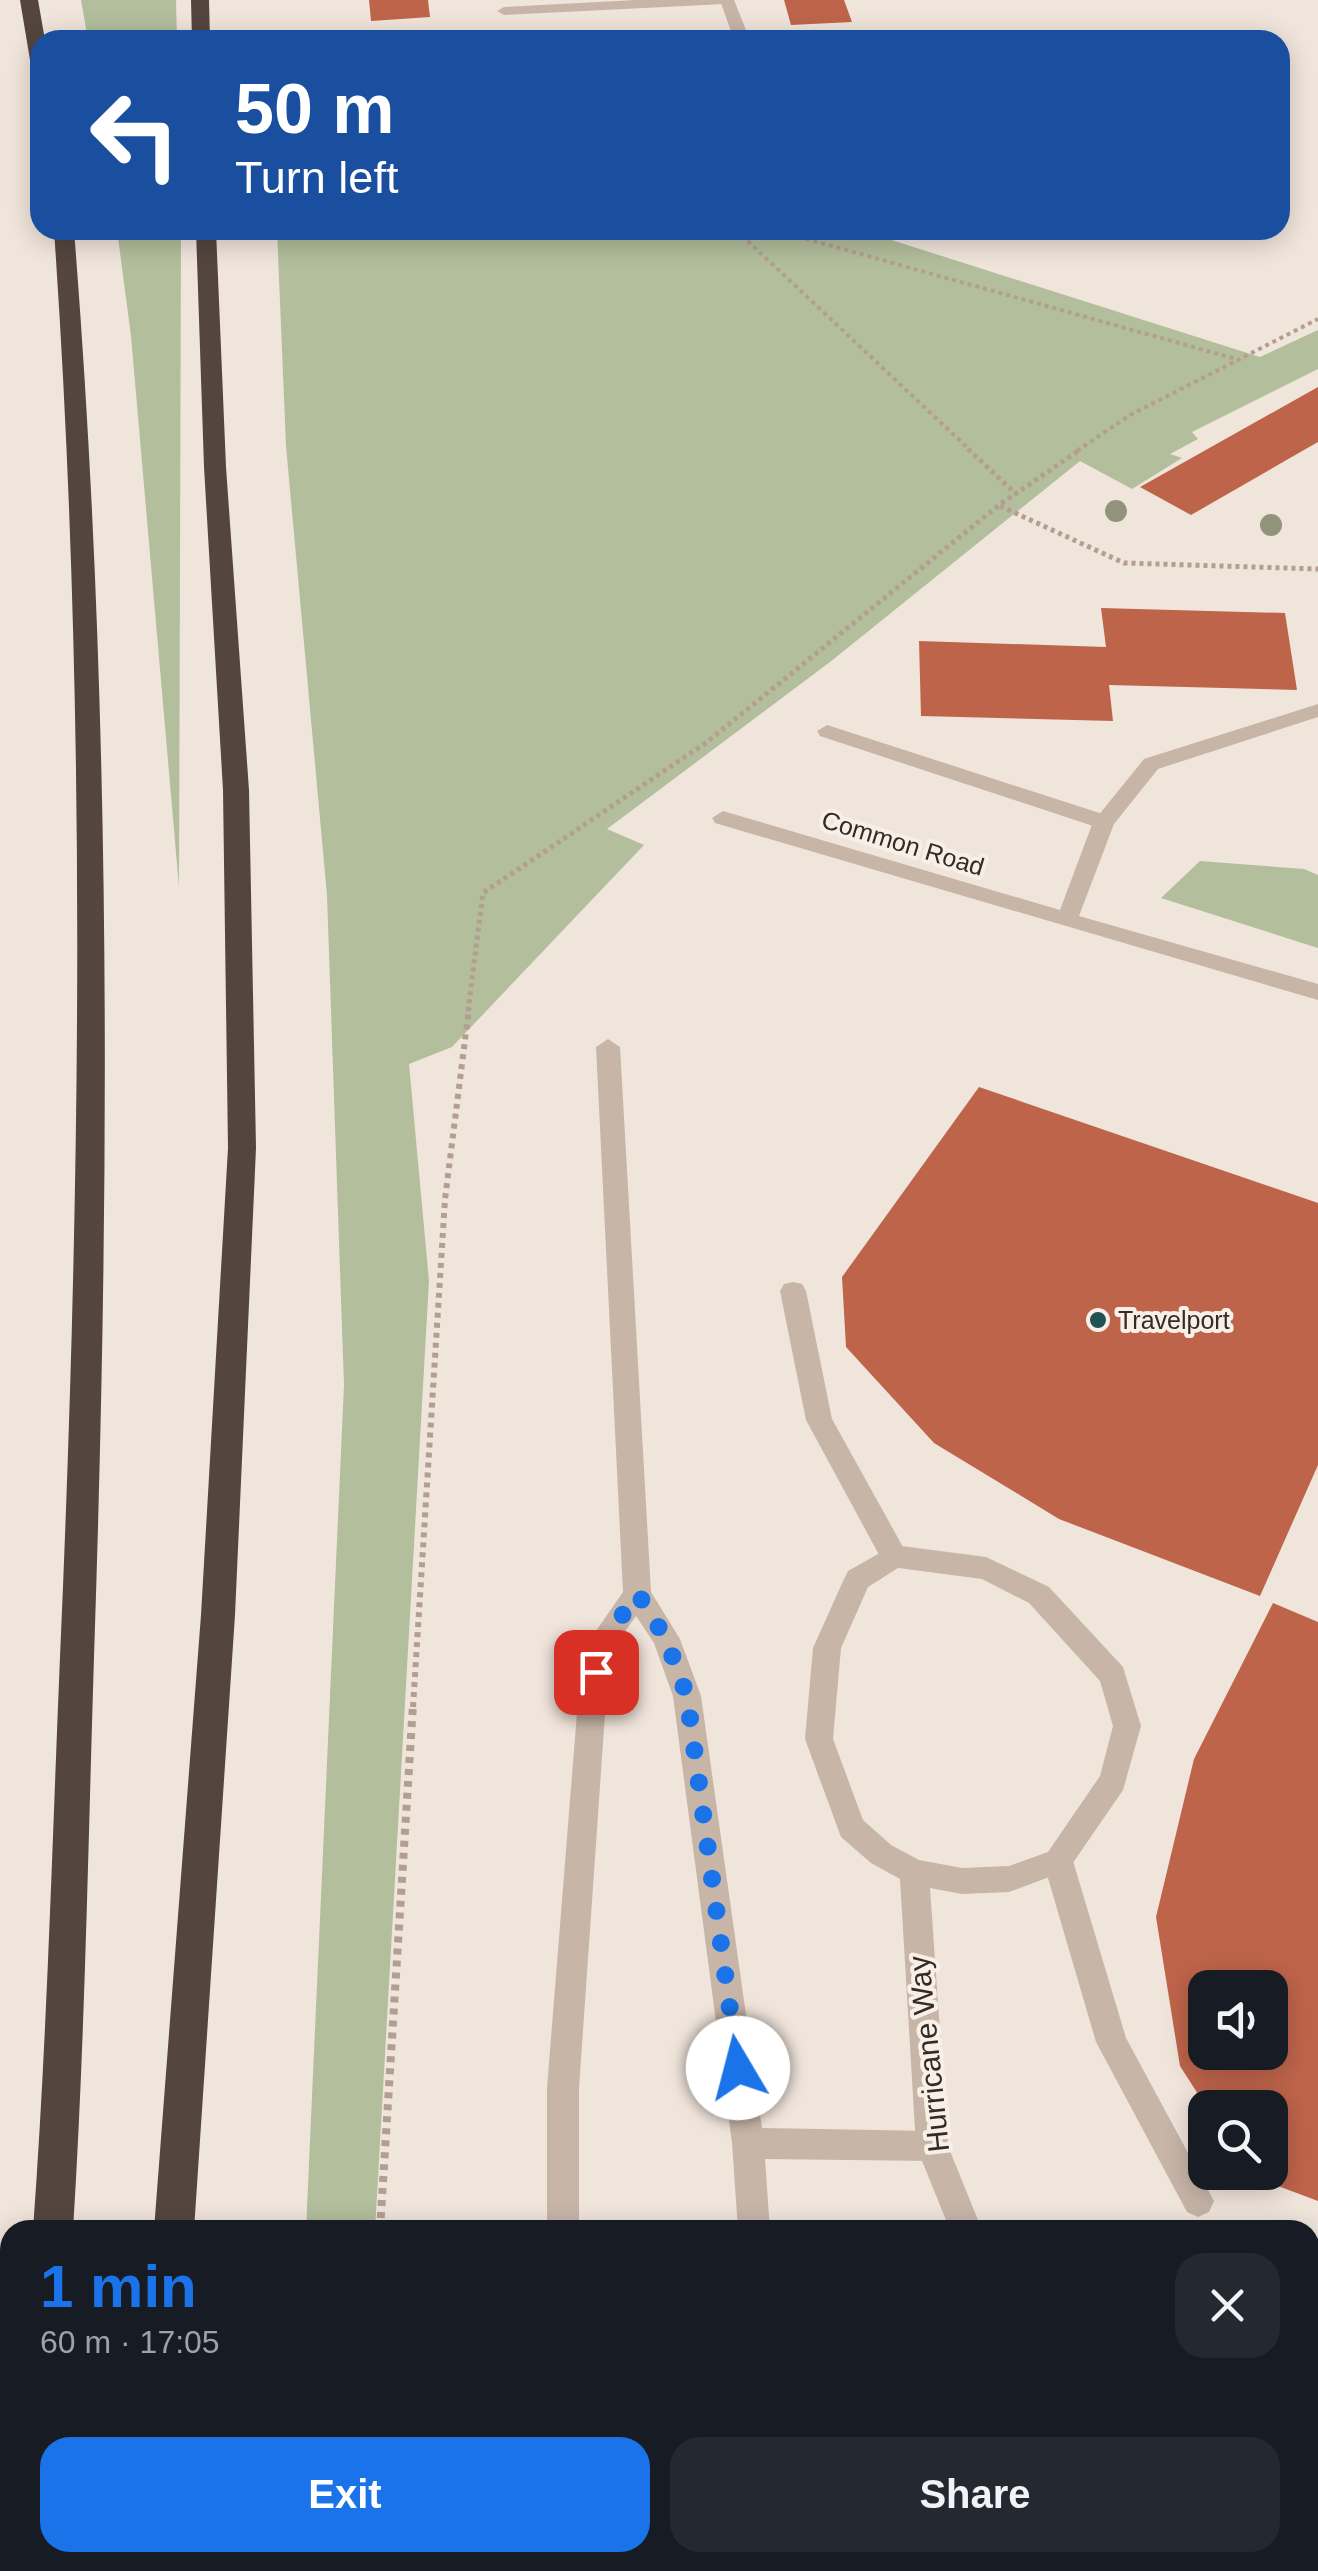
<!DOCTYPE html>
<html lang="en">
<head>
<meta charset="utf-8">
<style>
	:root { --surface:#171b24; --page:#242831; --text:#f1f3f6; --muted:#9ea1a6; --accent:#1a73e8 }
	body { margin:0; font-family:Arial,sans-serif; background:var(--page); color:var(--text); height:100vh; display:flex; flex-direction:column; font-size:38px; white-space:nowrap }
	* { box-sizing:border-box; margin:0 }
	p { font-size:32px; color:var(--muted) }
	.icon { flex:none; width:55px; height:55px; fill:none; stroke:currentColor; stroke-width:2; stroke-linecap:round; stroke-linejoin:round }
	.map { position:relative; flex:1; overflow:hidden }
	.drawer { position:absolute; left:0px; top:2220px; width:1320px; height:352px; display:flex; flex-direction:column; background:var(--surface); border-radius:30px 30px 0 0; box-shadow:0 5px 25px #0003 }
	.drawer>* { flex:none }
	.top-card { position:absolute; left:30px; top:30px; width:1260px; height:210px; border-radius:30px; box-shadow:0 5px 25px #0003; background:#1a4fa0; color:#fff; overflow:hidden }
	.fabs { position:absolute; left:1188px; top:1970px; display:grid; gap:20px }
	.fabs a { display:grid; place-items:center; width:100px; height:100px; border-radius:20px; background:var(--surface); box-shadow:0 5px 25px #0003; font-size:50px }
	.pin { position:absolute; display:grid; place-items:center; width:85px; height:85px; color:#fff; margin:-42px; border-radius:20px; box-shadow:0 5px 15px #0006 }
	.me { position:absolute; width:110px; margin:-55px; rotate:352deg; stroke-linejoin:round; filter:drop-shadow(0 0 8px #0008) }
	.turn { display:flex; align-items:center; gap:35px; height:210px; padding:0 40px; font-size:45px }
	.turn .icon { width:130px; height:130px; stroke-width:2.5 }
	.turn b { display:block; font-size:70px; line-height:85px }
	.round { display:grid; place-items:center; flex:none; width:105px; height:105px; border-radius:30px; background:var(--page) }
	.overview { display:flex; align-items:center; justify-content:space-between; height:170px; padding:0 40px }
	h1 { font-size:60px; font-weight:600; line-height:75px; color:var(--accent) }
	.action { display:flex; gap:20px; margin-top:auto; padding:20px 40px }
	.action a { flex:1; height:115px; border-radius:30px; background:var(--accent); color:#fff; font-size:40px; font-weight:600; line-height:115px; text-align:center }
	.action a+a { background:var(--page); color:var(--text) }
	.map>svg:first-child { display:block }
</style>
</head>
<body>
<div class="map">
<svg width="1318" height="2571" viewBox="0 0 1318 2571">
	<rect width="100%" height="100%" fill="#f0e5db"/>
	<path fill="#b3be9c" d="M81,0H176L177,40H88Z
		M117,230H181L179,887L131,336Z
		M277,230H860L1260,357L1318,330V369L1192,432L1198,439L1170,454L1182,458L1132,489L1080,461L830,662L607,829L644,845L452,1047L409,1064L429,1281L375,2230H306L344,1385L327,895L286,446Z
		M1200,861L1304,869L1318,875V948L1161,898Z"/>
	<path fill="#be644b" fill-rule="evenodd" d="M369,0H428L430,17L371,21Z
		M784,0H844L852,22L791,25Z
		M1318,387V442L1191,515L1140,487Z
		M1101,608L1285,613L1297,690L1109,685L1113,721L921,716L919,641L1106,647Z
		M979,1087L1318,1203V1465L1260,1596L1059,1519L934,1443L846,1347L842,1277Z
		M1273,1603L1318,1622V2201L1243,2173L1270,2172V2108H1207L1180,2066L1156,1917L1194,1759ZM1205,1988H1270V2052H1205Z"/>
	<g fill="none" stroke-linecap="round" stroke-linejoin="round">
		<path stroke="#b39f92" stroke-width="4" stroke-dasharray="4 4" stroke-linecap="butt" d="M736,230L971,451
			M775,230L1236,359
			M1077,451L1130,415L1318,319"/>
		<path stroke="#b39f92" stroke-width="5" stroke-dasharray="4 4" stroke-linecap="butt" d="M968,449L1016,494
			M1000,506L1124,563L1318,569
			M468,1011L483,893L707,742L999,505L1081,449"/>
		<path stroke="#b39f92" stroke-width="6" stroke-dasharray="5 5" stroke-linecap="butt" d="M413,1707L445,1199L469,1008"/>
		<path stroke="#b39f92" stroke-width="8" stroke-dasharray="6 6" stroke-linecap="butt" d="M380,2230L413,1704
			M358,2571L359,2562"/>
		<path fill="#c7b5a8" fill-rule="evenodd" d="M636,0H732L725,4L504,15L497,11L504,7Z
			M827,725L1112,817L1115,822L1104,829L1096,827L820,736L817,731Z
			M608,1039L620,1047L651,1592L680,1639L701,1696L762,2128L932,2131L943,2135L948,2146L943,2157L932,2161L765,2159L770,2230H738L732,2143L673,1696L654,1643L636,1616L614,1647L606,1700L579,2088V2230H547V2088L578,1700L587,1644L623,1592L596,1047Z
			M793,1282L802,1284L806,1291L832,1419L908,1556L904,1564L894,1567L884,1564L806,1420L780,1291L784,1284Z
			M1058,1848L1068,1852L1073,1861L1126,2038L1214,2201L1209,2212L1198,2217L1187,2212L1096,2042L1043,1861L1048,1852Z
			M544,2562H580V2571H544Z
			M758,2562H794V2571H758Z"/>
		<path fill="#c7b5a8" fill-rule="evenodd" d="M720,0H734L750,40H734Z
			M1318,704V717L1158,769L1114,824L1079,916L1318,984V1000L715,823L712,818L723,811L1060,910L1093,822L1144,759Z
			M894,1545L986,1557L1049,1587L1123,1667L1141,1726L1123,1790L1068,1870L1009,1892L962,1894L930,1888L948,2146L982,2230H950L916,2146L900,1879L871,1863L841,1837L805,1739L813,1648L844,1579L848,1571ZM898,1568L982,1579L1029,1603L1100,1681L1113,1726L1100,1776L1048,1852L1009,1866L962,1868L919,1860L891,1845L863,1820L833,1739L841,1648L868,1587Z
			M1164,2562H1209L1213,2571H1167Z"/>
		<path fill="#55453f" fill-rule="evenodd" d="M20,0H38L45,40H40V71L31,66Z
			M191,0H209L210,40H192Z
			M54,230H74C112,706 110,1180 94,1657C88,1848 85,2039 73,2230H33C47,2039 52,1848 60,1657C81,1181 87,706 54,230Z
			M196,230H216L226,467L249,790L256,1148L235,1615L194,2230H154L201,1615L228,1148L223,790L204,467Z
			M10,2552V2562H48V2571H6Z
			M127,2562H169L168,2571H126Z"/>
	</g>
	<g fill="#91947b">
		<circle cx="1116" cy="511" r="11"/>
		<circle cx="1271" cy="525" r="11"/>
	</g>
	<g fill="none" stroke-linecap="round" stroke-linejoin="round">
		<path stroke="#1a73e8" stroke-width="18" stroke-dasharray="0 32.4" d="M596,1672L601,1644L638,1594L666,1639L687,1696L738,2068"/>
	</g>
	<circle fill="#205153" stroke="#f8f0e7" stroke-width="4" cx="1098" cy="1320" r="10"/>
	<g text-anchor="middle" stroke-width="8" stroke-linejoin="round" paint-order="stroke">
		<g font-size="25" fill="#342b27" stroke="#f8f0e7">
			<text transform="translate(903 843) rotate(17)" y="9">Common Road</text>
		</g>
		<g font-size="25" fill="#342b27" stroke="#f8f0e7" text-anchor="start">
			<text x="1118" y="1329">Travelport</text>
		</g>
		<g font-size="30" fill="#342b27" stroke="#f8f0e7">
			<text transform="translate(929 2054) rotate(-96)" y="10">Hurricane Way</text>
		</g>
	</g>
</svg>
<div class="fabs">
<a><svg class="icon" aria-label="sound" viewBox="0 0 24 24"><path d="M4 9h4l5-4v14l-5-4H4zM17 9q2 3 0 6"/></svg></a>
<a><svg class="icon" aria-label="search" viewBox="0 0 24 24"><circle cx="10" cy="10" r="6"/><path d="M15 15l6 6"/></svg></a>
</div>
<div class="pin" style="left:596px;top:1672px;background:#d93025"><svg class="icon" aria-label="arrive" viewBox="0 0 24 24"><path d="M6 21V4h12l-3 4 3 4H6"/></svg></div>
<svg class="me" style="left:738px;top:2068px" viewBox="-20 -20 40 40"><circle r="19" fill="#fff"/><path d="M0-13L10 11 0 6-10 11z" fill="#1a73e8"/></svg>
<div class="top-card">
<div class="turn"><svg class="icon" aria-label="left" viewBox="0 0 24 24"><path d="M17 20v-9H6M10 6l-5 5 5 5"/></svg><div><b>50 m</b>Turn left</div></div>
</div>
<section class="drawer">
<div class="overview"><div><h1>1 min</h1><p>60 m · 17:05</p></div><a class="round"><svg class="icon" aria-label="close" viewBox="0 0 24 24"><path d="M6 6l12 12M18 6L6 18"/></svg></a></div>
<div class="action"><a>Exit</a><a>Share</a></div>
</section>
</div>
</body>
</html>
